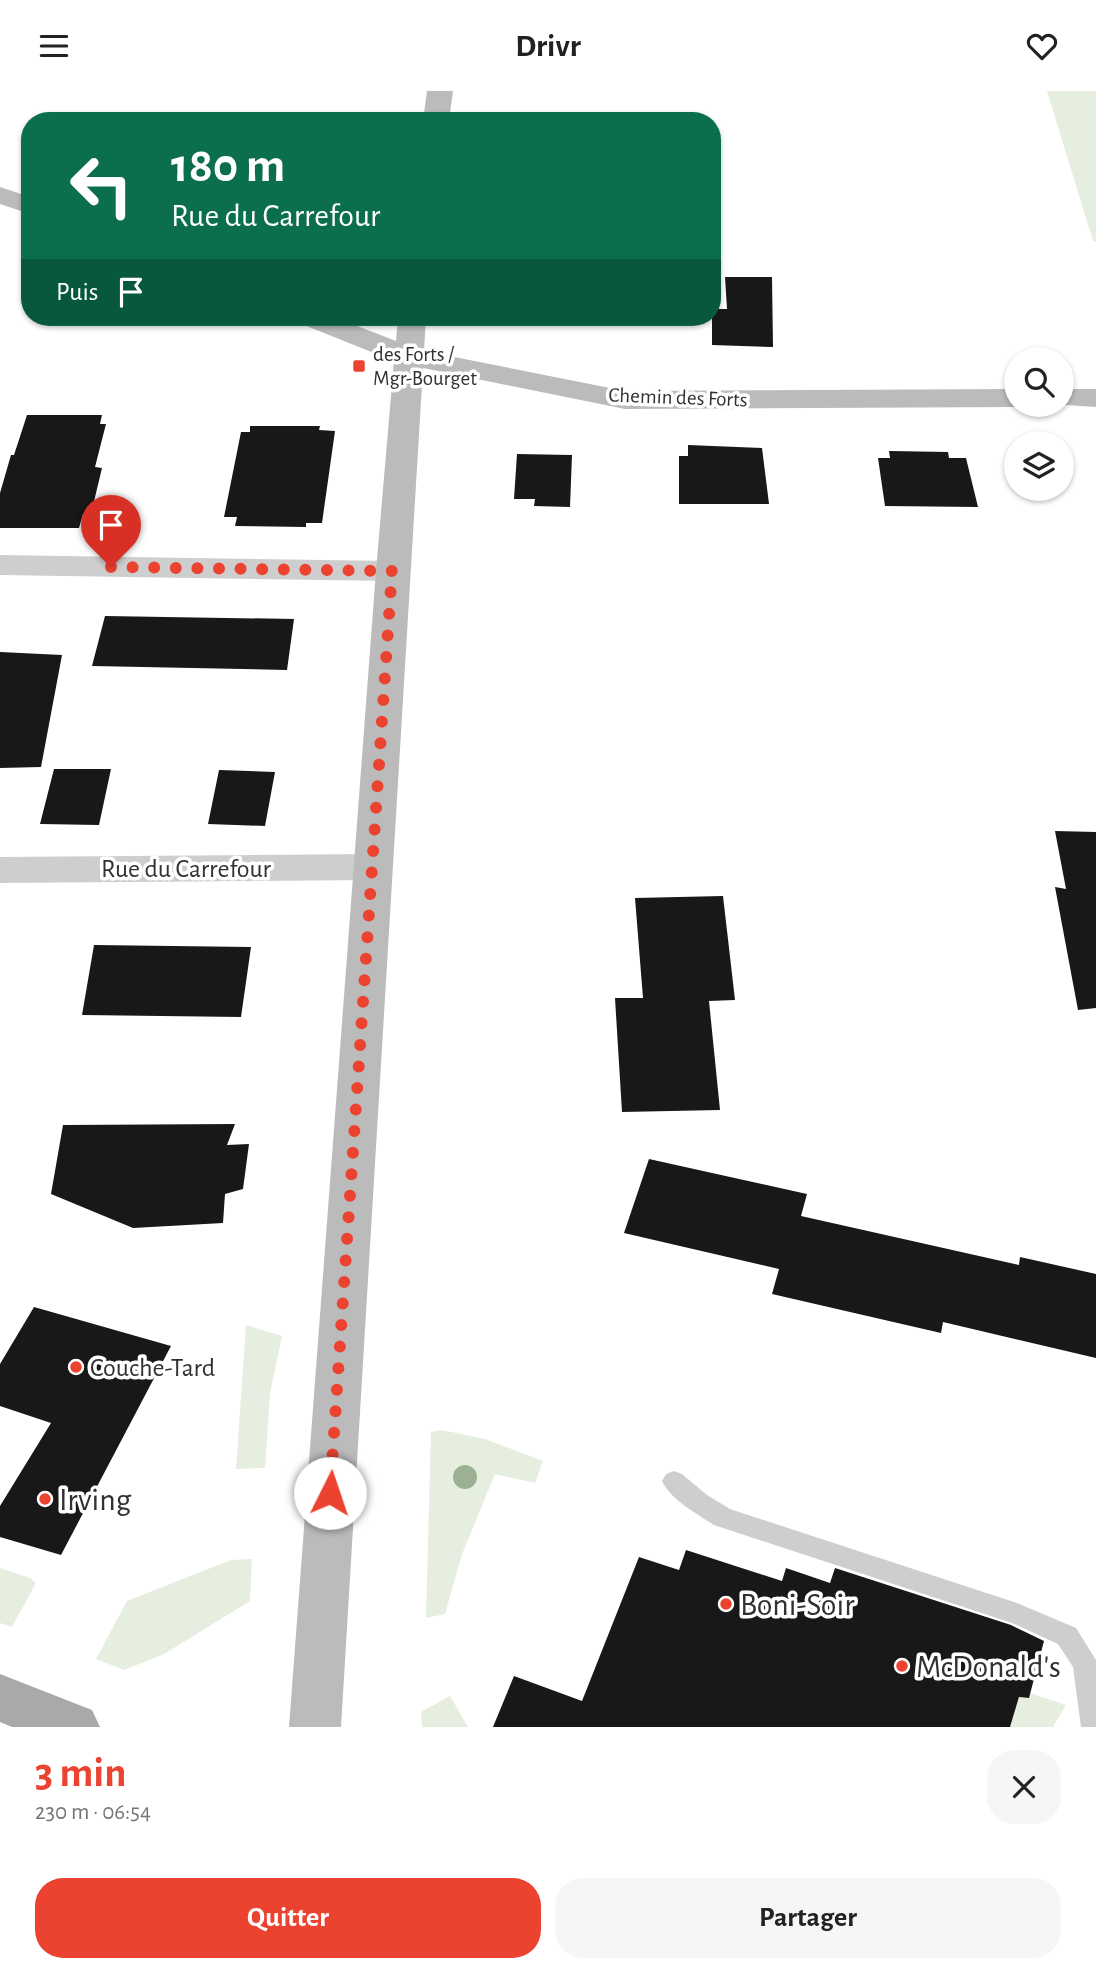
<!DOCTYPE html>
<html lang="fr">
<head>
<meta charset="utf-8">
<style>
	:root { --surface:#fff; --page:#f6f6f6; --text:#222; --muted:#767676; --accent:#eb4330 }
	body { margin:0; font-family:"Alegreya Sans",sans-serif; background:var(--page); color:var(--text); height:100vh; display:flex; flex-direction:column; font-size:26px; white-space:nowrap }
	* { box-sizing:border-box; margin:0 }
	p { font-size:23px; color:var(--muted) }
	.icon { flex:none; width:38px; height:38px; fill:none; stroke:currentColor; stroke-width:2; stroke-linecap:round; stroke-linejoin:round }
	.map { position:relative; height:1636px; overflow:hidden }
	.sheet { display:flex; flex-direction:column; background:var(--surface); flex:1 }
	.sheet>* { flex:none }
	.guide { position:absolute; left:21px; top:21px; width:700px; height:214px; border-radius:28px; box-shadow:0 2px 5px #0004; background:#0b6e4f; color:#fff; overflow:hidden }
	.tools { position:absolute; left:1004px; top:256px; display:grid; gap:14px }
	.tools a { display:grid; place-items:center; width:70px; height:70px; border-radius:50%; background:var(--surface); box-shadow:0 2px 5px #0004; font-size:35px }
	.pin { position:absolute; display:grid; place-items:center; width:60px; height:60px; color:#fff; margin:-72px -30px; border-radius:50% 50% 50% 0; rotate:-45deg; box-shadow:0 0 7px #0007 }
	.pin .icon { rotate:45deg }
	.me { position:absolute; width:77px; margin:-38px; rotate:4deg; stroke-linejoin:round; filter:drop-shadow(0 0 5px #0008) }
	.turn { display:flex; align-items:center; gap:24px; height:147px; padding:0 35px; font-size:32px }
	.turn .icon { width:91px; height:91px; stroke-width:2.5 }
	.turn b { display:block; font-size:49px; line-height:60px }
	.then { display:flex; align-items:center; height:66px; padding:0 35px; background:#0003; gap:14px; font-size:26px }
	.round { display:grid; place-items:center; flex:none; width:74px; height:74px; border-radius:28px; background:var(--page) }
	.headline { display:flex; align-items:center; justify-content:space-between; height:119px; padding:0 35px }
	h1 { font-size:42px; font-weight:700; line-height:52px; color:var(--accent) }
	.cta { display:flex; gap:14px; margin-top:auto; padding:14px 35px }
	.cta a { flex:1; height:80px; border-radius:28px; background:var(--accent); color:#fff; font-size:28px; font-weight:700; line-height:80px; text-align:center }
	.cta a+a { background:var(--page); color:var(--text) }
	header { display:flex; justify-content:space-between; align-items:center; height:91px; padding:0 35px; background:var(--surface); font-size:32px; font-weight:700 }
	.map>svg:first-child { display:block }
</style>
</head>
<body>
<header><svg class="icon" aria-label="menu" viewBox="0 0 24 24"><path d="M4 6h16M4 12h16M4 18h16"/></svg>Drivr<svg class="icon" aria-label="heart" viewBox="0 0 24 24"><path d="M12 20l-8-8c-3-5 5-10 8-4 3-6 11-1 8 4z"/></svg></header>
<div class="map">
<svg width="1096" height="1636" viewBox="0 0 1096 1636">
	<rect width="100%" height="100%" fill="#fff"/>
	<path fill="#e5eedf" d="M1047,0H1096V151L1093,150Z
		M246,1234L282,1245L270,1302L265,1377L236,1378Z
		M442,1339L485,1348L543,1370L535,1392L495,1383L462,1463L445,1523L426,1527L431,1341Z
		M252,1468L250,1510L164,1563L124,1579L96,1568L127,1510L231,1469Z
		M0,1477L30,1487L36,1492L12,1536L0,1532Z
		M1030,1602L1066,1614L1053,1636H1010L1019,1606L1028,1607Z
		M450,1605L468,1636H422L421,1621Z"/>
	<path fill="#181818" d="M725,186H772L773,256L712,254V218H727Z
		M27,324H102L100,333H106L95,376L102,377L91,423H83L79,437H0V402L11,364H14Z
		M250,335H320L319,339L335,340L322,432H306V436L235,435L237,426H224L241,341H250Z
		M688,354L762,357L769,413H679V365H688Z
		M889,360L948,361L949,367H966L978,416L885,415L878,367H890Z
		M517,363L572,364L570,416L534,415L535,408H514Z
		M105,525L294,528L287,579L92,575Z
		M0,561L62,564L41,676L0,677Z
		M54,678H111L99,734L40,733Z
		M219,679L275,681L265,735L208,733Z
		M1055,740L1096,741V917L1078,919L1055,796L1066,798Z
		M723,805L735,909L709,910L720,1019L622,1021L615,907H643L635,807Z
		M94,854L251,856L241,926L82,924Z
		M235,1033L227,1054L249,1053L243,1098L225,1103L223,1132L133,1137L51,1103L63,1034Z
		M649,1068L807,1103L801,1125L1019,1174L1020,1166L1096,1183V1267L943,1231L941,1242L772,1203L779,1178L624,1142Z
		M34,1216L171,1255L61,1464L0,1446V1415L51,1332L0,1315V1273Z
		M686,1459L782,1490L786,1477L830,1492L835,1477L1011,1534L1044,1550L1029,1607L1019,1606L1010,1636H493L514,1585L582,1610L639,1466L679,1479Z"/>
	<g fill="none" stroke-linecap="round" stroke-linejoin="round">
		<path fill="#cecece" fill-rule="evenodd" d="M674,1380L682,1383L707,1404L730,1418L1017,1512L1076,1537L1096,1569V1636H1081L1073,1576L1058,1553L1012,1532L714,1434C696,1422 672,1410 662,1390L666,1383Z"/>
		<path fill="#cecece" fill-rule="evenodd" d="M0,464L392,470L404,473L408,480L404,487L392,490L0,484Z
			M372,763L385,767L391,776L385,785L372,789L0,792V766Z"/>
		<path fill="#bbb" fill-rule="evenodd" d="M427,0H453L449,30H423Z
			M0,96L30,106V123L0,113Z
			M295,226H334L396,250L398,226H426L424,260L625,300L1017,298V313H1028L1017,316L625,318L423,277L341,1636H289L376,480L394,270L299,232Z
			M1062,298H1096V316L1051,313H1062Z"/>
		<path fill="#a9a9a9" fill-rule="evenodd" d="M0,1583L92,1619L100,1636H12L0,1631Z"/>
	</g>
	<circle fill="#9cb094" cx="465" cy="1386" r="12"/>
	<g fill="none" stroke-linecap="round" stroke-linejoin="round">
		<path stroke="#eb4330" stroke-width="12" stroke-dasharray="0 21.6" d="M111,476L392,480L330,1402"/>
	</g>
	<g fill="#eb4330" stroke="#fff" stroke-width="2.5">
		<rect x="352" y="268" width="14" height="14" rx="3.5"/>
		<circle cx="76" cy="1276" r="7"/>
		<circle cx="45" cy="1408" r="7"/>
		<circle cx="726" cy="1513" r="7"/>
		<circle cx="902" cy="1575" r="7"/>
	</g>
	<g text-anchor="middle" stroke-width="7" stroke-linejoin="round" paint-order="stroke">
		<g font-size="21" fill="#313131" stroke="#fff" text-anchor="start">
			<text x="373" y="270">des Forts /<tspan x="373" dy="24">Mgr-Bourget</tspan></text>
		</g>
		<g font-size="21" fill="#313131" stroke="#fff">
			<text transform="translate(678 306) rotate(2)" y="7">Chemin des Forts</text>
		</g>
		<g font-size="26" fill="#313131" stroke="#fff">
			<text x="186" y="786">Rue du Carrefour</text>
		</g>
		<g font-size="26" fill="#313131" stroke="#fff" text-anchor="start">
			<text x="90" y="1285">Couche-Tard</text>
		</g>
		<g font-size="32" fill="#313131" stroke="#fff" text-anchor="start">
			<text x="59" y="1419">Irving</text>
			<text x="740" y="1524">Boni-Soir</text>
			<text x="916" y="1586">McDonald's</text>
		</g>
	</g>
</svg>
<div class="tools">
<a><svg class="icon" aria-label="search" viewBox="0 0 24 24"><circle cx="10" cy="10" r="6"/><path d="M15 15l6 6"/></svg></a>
<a><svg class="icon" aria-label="layers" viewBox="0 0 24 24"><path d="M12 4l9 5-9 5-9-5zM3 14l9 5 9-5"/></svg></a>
</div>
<div class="pin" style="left:111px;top:476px;background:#d93025"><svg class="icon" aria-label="arrive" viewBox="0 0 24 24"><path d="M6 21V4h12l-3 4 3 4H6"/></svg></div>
<svg class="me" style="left:330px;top:1402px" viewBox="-20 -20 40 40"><circle r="19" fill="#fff"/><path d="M0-13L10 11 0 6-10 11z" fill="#eb4330"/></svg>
<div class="guide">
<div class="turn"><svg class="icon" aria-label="left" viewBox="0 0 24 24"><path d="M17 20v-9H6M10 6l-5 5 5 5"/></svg><div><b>180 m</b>Rue du Carrefour</div></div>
<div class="then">Puis<svg class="icon" aria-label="arrive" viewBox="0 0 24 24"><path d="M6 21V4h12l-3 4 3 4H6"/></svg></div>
</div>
</div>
<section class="sheet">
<div class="headline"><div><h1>3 min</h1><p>230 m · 06:54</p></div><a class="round"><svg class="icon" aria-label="close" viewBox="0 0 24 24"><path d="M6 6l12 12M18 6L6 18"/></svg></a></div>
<div class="cta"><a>Quitter</a><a>Partager</a></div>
</section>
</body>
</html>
